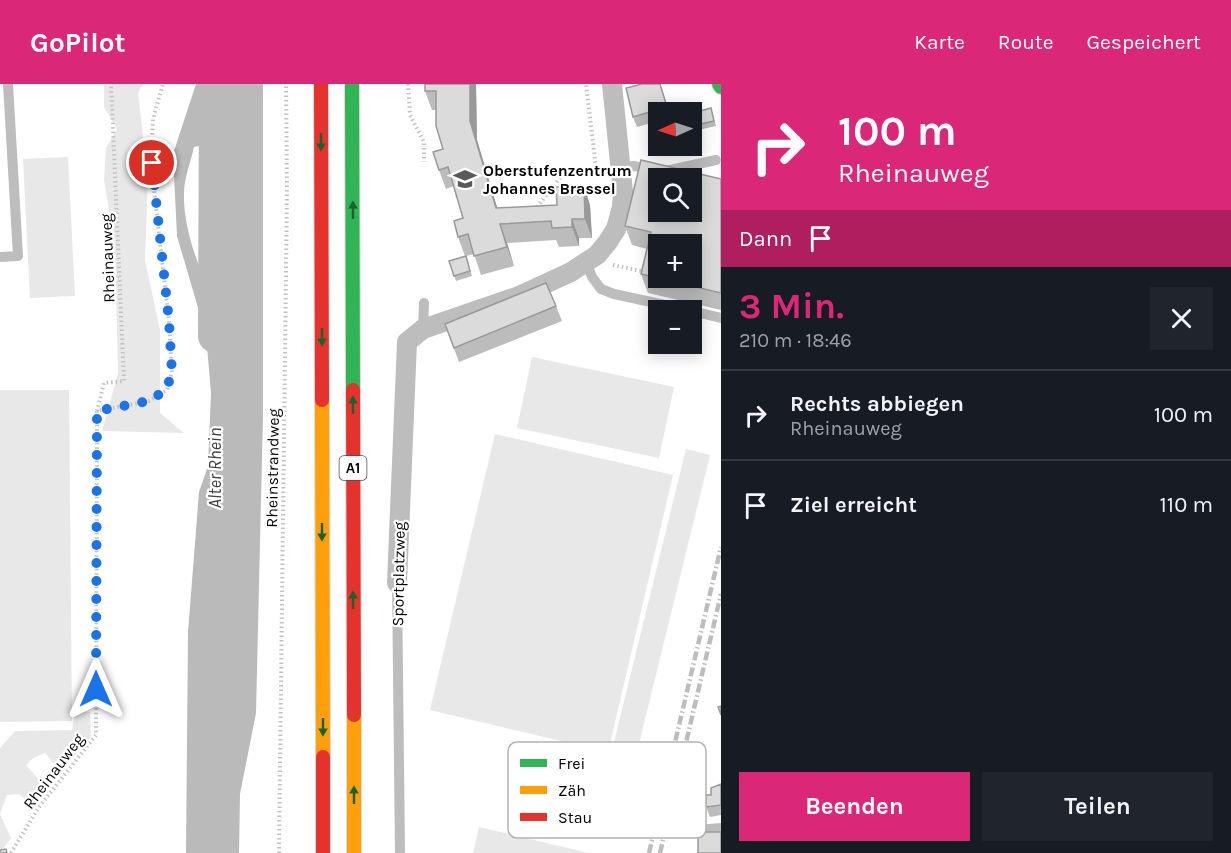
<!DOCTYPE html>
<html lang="de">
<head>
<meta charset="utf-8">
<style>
	:root { --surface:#171b24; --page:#20242c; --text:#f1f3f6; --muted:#9ea1a6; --line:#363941; --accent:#db2777 }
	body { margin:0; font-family:Karla,sans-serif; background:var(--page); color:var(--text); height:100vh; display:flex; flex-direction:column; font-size:22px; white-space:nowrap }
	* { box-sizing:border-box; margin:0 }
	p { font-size:20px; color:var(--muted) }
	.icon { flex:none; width:33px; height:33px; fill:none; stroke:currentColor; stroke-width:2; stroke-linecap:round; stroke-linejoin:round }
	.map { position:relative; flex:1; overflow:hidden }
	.panel { display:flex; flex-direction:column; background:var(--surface); width:510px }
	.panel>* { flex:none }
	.guide { background:#db2777; color:#fff; overflow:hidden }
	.needle { width:39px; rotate:267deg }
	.controls { position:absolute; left:648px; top:18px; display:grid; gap:12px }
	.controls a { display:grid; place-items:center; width:54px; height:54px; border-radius:0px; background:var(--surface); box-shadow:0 3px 15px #0003; font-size:30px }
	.pin { position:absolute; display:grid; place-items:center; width:51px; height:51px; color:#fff; margin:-26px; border:3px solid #fff; border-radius:50%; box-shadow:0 2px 6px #0007 }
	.me { position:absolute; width:66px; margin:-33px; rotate:0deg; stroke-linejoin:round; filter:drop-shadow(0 0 4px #0008) }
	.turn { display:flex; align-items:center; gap:21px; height:126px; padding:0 18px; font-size:27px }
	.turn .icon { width:78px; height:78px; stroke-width:2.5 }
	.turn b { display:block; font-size:42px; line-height:51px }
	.then { display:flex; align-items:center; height:57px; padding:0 18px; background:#0003; gap:12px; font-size:22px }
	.round { display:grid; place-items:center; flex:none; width:63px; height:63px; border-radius:0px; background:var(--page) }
	.summary { display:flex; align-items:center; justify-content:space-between; height:102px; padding:0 18px }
	h1 { font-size:36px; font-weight:700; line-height:45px; color:var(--accent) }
	.button { display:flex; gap:12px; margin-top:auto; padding:12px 18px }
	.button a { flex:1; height:69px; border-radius:0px; background:var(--accent); color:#fff; font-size:24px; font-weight:700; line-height:69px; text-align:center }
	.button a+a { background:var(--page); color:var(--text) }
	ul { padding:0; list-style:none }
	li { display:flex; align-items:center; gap:18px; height:90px; padding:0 18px; border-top:2px solid var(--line) }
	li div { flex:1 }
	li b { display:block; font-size:22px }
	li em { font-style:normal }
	header { display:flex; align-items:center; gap:36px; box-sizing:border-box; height:84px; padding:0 30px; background:var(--accent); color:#fff }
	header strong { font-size:28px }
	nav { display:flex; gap:33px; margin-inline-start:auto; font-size:21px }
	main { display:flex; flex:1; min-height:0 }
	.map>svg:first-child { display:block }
</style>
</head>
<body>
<header>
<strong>GoPilot</strong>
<nav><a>Karte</a><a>Route</a><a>Gespeichert</a></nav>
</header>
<main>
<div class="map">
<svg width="721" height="769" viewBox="0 0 721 769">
	<rect width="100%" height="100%" fill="#fff"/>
	<path fill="#e8e8e8" d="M104,0H143L138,9L148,94L145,176L160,246V329L184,349L102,347L118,289L115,160L104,96L106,64L117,45L104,23Z
		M68,73L75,212L30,214L23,75Z
		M532,273L674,303L659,374L517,344Z
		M0,306H69L72,637L0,638Z
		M495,350L673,391L608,668L430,626Z
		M686,365L710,371L624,721L600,715Z
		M75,627L90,628L91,653L67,680L57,683L45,669L33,674L26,681L46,704L43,714L33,721L19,710L7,711L0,730L11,754L0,769V664L15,647L72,646Z
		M479,743L589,769H473Z"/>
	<path fill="#bababa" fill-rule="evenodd" d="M196,0H263V331L256,629L240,710L239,769H186L188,548L199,408L208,382L211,309L206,251L177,152L173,70ZM204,61C209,74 224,120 220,131C219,135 214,140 212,143L217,204L209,205C196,178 183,140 184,109C184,95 191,77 194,63Z"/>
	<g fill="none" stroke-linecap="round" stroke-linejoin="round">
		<path stroke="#bababa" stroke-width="34" d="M215,252L216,0"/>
		<g stroke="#dbdbdb" stroke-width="16">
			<path id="fast" d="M352,0L353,306
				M719,0L721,3"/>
		</g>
		<g stroke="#dbdbdb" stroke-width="16">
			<path id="slow" d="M322,316L323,673
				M354,631V769"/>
		</g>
		<g stroke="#dbdbdb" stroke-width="16">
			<path id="jam" d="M321,0L322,316
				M353,306L354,631
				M323,673V769"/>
		</g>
		<path stroke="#c2c2c2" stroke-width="4" stroke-dasharray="1.5 3" stroke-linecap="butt" d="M408,0L410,31L424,58V78
			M537,123L564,89L596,84L586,0
			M613,181L646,188
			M97,327L104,299L124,297L111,0
			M11,769L39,723L96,651L97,327L149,317L167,306L172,289L169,237L151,79L153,35L163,0
			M279,769L287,104L286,0"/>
		<path stroke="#bdbdbd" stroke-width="10" d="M621,83L635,82L661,88L716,76
			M0,173L18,172L8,0
			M586,178L592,193L601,205L614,210L688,226
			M692,227L721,234
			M423,245L424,219
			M397,499L400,769
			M697,746L721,744"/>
		<path stroke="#bdbdbd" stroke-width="20" d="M397,499L407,258L423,245L519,212L571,188L597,171L607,159L616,145L622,123L623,108L612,0"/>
		<use href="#fast" stroke="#30b455" stroke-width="14"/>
		<use href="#slow" stroke="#ff9f0a" stroke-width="14"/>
		<use href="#jam" stroke="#e5322d" stroke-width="14"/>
		<path stroke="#bdbdbd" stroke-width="4.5" stroke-dasharray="9 3 1.5 3" stroke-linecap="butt" d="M649,769L721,463
			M660,769L721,510"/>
	</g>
	<path fill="#bcbcbc" d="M470,0H476L477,56L497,124L590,121L592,154H579V162L559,163L556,156L507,159L514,182L481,191L474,170L466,172L472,192L456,197L449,177L465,172L458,153L463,134L454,102L446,105L439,86L443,65L436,26H432L425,7Z
		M662,5L669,28H658V37L637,43L633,33Z
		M711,24L716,42L698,46L696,41Z
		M721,95V226L648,209L641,190L647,165L632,161L625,142Z
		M556,222L562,237L459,278L445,240Z
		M721,700V731L710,733L706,723L711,711Z"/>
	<path fill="#999" d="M470,0H476L477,56L503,143L496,124L470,37Z
		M584,102L590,121L592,154L585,135Z
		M572,135L579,154V162L572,143Z
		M500,140L507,159L514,182L507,163Z"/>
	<path fill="#dbdbdb" stroke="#999" stroke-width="1.5" fill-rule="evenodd" d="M425,0H470V37L496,124L557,121L556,103L584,102L585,135H572V143L552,144L551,137L500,140L507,163L474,172L468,150L458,153L454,137L463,134L448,83L439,86L433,68L443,65L436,42V7H425Z
		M642,0H660L667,23L633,33L626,4Z
		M711,24L714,37L696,41L693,29Z
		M641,76L721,95V209L641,190L651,148L625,142ZM658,94H692V128H658ZM658,160H692V194H658Z
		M466,172L470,187L454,192L449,177Z
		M546,199L556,222L454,264L445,240Z
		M721,622V631L718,623Z
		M721,700V721L706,723V711H711V704Z
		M698,748H721V769H698Z
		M6,765L7,769H0V766Z"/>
	<defs><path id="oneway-solid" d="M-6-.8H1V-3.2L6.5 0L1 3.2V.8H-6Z" transform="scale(1.5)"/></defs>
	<g fill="#1a632f">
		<use href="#oneway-solid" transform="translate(321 58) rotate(90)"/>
		<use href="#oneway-solid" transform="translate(353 126) rotate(-90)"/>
		<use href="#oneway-solid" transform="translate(322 253) rotate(90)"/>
		<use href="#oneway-solid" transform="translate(353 321) rotate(-90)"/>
		<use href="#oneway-solid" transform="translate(322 448) rotate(90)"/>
		<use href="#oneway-solid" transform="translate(353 516) rotate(-90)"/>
		<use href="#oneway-solid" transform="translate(323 643) rotate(90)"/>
		<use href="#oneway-solid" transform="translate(354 711) rotate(-90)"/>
	</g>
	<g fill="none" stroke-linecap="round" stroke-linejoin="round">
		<path stroke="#1a73e8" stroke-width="10" stroke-dasharray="0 18" d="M96,605L97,327L149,317L166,306L172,289L169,237L152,79"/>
	</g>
	<defs>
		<g id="school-bare" transform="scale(1.8)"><path d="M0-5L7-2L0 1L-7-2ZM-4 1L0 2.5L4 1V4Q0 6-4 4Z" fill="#595959" stroke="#fff" stroke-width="2.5" paint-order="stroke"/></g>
	</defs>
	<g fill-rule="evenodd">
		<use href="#school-bare" x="465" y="95"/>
	</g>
	<g text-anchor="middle" stroke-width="4.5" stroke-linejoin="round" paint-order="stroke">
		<rect fill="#fff" stroke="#4c4c4c" stroke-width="1.5" x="339.5" y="372" width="27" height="24" rx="4.5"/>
		<g font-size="15" font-weight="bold" fill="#000">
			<text x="353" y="389">A1</text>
		</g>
		<g font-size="16" font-weight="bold" fill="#000" stroke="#fff" text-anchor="start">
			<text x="483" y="92">Oberstufenzentrum<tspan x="483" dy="18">Johannes Brassel</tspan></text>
		</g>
		<g font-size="16" fill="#000" stroke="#fff">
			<text transform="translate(107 174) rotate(-92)" y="6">Rheinauweg</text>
			<text transform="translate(272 384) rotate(-89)" y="6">Rheinstrandweg</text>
			<text transform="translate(398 490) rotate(-89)" y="6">Sportplatzweg</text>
			<text transform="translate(53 687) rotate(-53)" y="6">Rheinauweg</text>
		</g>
		<g font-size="18" font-style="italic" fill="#3d3d3d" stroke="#fff">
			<text transform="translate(215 384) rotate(-90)" y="6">Alter Rhein</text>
		</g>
	</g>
	<rect x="508" y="658" width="198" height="96" rx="9" fill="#fff" stroke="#b2b2b2" stroke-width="1.5"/>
	<rect x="520" y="675" width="27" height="8" fill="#30b455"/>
	<rect x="520" y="702" width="27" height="8" fill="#ff9f0a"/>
	<rect x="520" y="729" width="27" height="8" fill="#e5322d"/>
	<g font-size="16" fill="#000">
		<text x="558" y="685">Frei</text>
		<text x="558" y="712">Zäh</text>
		<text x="558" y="739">Stau</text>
	</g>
</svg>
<div class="controls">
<a><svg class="needle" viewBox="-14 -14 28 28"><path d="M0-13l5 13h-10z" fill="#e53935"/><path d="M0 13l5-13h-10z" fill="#9ea1a6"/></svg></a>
<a><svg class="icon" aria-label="search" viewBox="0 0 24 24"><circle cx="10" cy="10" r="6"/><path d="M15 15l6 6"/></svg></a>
<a>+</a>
<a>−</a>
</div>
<div class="pin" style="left:152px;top:79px;background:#d93025"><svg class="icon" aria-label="arrive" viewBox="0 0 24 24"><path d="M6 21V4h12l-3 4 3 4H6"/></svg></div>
<svg class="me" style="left:96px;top:605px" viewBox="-20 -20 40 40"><path d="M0-17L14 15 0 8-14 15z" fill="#1a73e8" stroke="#fff" stroke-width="4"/></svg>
</div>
<section class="panel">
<div class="guide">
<div class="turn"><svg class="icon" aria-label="right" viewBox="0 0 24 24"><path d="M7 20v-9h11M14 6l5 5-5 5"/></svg><div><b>100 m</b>Rheinauweg</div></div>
<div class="then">Dann<svg class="icon" aria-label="arrive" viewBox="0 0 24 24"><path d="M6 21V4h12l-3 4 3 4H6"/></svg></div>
</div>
<div class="summary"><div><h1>3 Min.</h1><p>210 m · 18:46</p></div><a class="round"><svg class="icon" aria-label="close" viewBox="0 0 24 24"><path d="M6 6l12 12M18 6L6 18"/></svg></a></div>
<ul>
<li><svg class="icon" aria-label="right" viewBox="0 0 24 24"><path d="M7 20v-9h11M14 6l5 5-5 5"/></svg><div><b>Rechts abbiegen</b><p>Rheinauweg</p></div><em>100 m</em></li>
<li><svg class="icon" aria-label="arrive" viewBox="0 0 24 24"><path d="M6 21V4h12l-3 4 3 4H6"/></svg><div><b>Ziel erreicht</b></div><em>110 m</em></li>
</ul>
<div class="button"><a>Beenden</a><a>Teilen</a></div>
</section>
</main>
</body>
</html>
